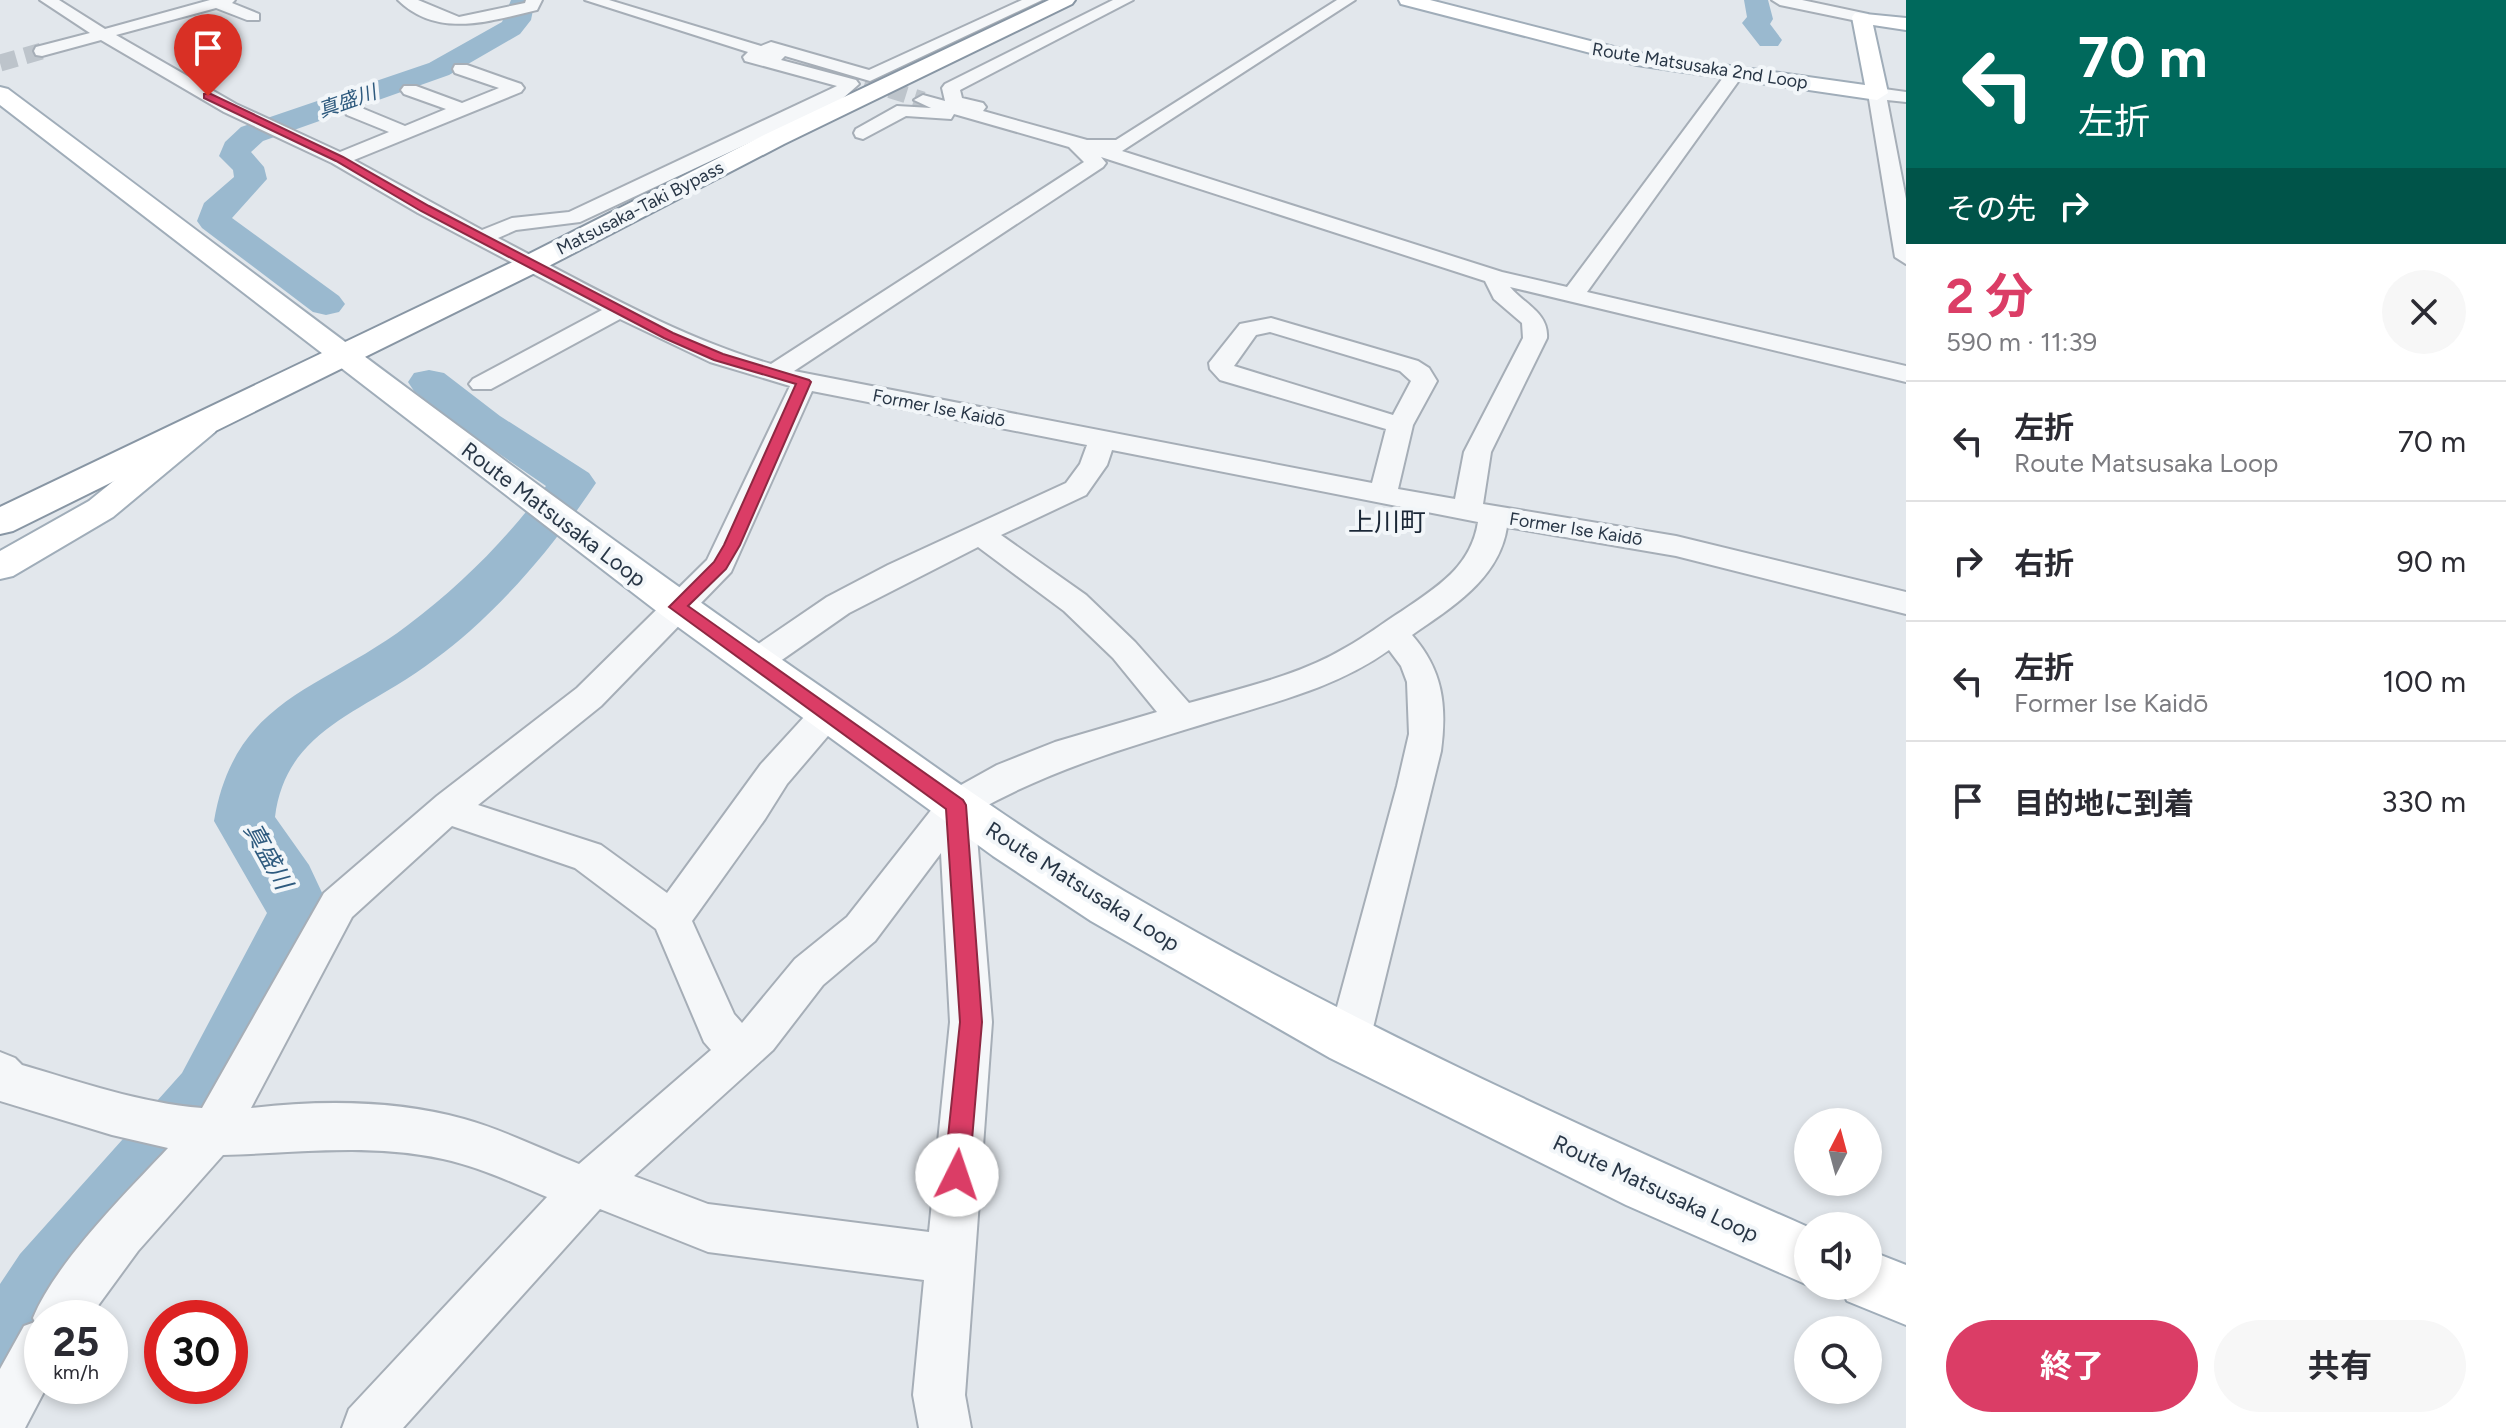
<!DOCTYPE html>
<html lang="ja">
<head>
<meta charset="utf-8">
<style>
	:root { --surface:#fff; --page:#f7f7f7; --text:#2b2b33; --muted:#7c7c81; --line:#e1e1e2; --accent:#db3d66 }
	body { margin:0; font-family:Figtree,"Noto Sans JP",sans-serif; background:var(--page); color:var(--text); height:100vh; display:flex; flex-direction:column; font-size:30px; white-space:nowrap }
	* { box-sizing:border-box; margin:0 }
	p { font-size:26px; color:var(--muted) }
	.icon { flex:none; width:44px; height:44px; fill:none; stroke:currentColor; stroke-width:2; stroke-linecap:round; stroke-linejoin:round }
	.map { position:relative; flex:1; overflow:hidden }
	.side { display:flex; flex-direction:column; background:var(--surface); width:600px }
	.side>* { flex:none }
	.hud { background:#00695c; color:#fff; overflow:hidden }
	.needle { width:52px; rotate:6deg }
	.tools { position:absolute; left:1794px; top:1108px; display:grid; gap:16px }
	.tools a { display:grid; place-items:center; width:88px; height:88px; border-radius:50%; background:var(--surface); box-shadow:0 4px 12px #0003; font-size:40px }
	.speed { position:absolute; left:24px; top:1300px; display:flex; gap:16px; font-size:40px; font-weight:700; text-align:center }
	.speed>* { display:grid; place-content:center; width:104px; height:104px; border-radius:50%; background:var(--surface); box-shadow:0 4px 12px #0003; line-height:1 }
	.speed small { font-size:20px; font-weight:400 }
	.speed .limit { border:12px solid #d22; background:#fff; color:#111 }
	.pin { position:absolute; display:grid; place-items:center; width:68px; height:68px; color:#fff; margin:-82px -34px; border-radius:50% 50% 50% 0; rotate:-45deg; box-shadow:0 0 8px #0007 }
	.pin .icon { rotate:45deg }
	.me { position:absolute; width:88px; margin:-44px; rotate:4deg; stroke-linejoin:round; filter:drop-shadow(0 0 6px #0008) }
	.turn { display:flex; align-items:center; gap:28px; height:168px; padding:0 40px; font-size:36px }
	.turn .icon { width:104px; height:104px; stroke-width:2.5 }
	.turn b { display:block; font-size:56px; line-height:68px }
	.then { display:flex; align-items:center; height:76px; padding:0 40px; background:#0003; gap:16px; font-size:30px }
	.round { display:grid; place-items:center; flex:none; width:84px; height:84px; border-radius:42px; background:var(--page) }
	.head { display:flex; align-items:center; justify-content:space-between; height:136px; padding:0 40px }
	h1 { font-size:48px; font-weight:700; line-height:60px; color:var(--accent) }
	.action { display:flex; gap:16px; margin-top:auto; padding:16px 40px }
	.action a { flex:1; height:92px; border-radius:48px; background:var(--accent); color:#fff; font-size:32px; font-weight:700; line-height:92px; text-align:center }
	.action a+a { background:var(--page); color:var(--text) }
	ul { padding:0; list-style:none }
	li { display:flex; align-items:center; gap:24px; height:120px; padding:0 40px; border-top:2px solid var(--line) }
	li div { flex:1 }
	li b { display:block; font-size:30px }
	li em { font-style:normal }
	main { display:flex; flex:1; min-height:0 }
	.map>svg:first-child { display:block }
</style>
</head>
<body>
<main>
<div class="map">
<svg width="1906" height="1428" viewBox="0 0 1906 1428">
	<rect width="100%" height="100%" fill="#e2e7ec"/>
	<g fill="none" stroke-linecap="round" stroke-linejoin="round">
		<path fill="#9ab9cf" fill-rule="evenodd" d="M511,0H535L531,20L520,34L449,75L263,141L251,152L264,167L267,179L232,218L339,296L345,304L339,312L326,315L313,312L202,228L197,221L204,203L234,177L233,170L219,156L225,142L241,127L429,63L502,22Z
			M1744,0H1768L1773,19L1770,24L1782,40L1778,46H1760L1742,23L1747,17Z
			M429,370L444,373L500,416L589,473L596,483C559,538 519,587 470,631C447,651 423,669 397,685C340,720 284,743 275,817L309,865L332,914L234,1123L73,1318H42V1367L30,1387L0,1399V1284L20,1254L182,1073L267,913L214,821C235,697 323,690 408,625C461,585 507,539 546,486L470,434L414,391L408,382L414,373Z"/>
		<path stroke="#bdc4cb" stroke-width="17" stroke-dasharray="17 9" stroke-linecap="butt" d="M0,63L42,51
			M865,82L923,100"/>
		<g stroke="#a6aeb7" stroke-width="4">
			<path id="minor" d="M40,0H59L105,29L210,0H235L232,3L259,14V20H247L216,8L116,35L236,104L340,152L389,132L347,115L344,111L347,107H359L405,126L446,109L404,94L401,90L404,86H416L462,103L499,88L455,73L453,69L455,65H467L521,84L524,88L521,92L354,160L482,230L512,218L569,212L837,86L745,61L743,57L748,52L585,0H609L761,46L771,42L869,70L1022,0H1042L870,81L785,56L781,60L856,80L859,84L841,100L580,222L516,230L498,238C587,284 675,336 771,364L1084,162L1069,147L954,114L951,119L906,116L863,139L856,137L854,133L856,129L897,106L931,108L914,100L923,95L945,101L942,88L945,84L1113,0H1133L960,90L962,98L983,103L986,107L983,111L1087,140H1116L1337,0H1355L1122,151L1502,272L1567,287L1728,71H1740L1743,75L1740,79L1587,292L1906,366V382L1510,287C1524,304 1549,313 1547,338L1491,452L1483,504L1676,536L1906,592V614L1676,556L1507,527C1499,579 1452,607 1412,635C1443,670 1447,706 1441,751L1370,1040L1364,1054L1349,1060L1334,1054L1328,1040L1397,786L1409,734L1407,682L1401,666L1389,650C1339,686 1279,701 1220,719C1133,746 1055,767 975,812L992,1022L965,1395L971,1428H919L913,1395L924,1280L708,1252L600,1209L403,1428H342L349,1409L547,1197C513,1183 480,1167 443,1159C370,1143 297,1153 223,1155L138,1251L89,1318H42V1386H47L25,1428H0V1369L24,1326L35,1322L33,1318C56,1262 126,1193 168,1148L112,1135L0,1101V1052L15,1058L22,1065C81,1082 140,1103 202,1108L324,893L437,796L577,688L707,560L790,386L710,362L620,319L491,389H473L469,384L473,379L602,310L418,213L332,163L224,112L101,40L42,56L36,55L34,51L36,47L90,33ZM1101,157L1485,281L1494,299L1522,323L1523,338L1464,452L1455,499L1398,489L1413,425L1437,381L1429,368L1418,361L1271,318L1240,324L1209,363L1210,369L1220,380L1386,429L1372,483L794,371L1103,167L1106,163ZM1270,332L1400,371L1411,381L1393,415L1234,366L1256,335ZM812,391L1087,445L1080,464L1066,483L888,565L827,597L742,655L738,663L742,671L754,675L766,671L849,613L978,547L1064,611L1113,658L1157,712L1055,742L997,765L943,795L847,917L795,959L742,1023L734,1014L692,921L765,819L787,784L839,723L844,714L839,705L827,701L815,705L761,764L667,893L601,845L478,805L601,706L731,572ZM1112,450L1478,522C1471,567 1437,587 1402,611C1383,623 1365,637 1345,648C1298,676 1241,688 1189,703L1135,642L1086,595L1001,535L1086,495L1107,465ZM452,826L575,868L656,929L704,1042L711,1050L579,1164C541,1149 504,1130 464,1119C397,1100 320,1100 251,1108L352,917ZM941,853L950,1022L929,1232L708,1204L634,1176L773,1050L823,985L875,941Z
				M398,0H418L459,17L525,3L526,0H542L537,10C490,21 438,39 398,0Z
				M1772,0H1802L1868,14L1870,17L1862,22L1780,5Z
				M1877,88L1906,92V102L1887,100L1906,199V264L1895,257L1868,93Z"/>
		</g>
		<g stroke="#a0adb9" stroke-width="4">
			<path id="major" d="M1399,0H1430L1637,53L1865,85L1852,17L1855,13L1906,18V30L1873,25L1888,93L1877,100L1637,65L1401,4Z
				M0,87L8,89C280,292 550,500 830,693C927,760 1022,831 1124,891C1341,1018 1578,1126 1808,1227L1810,1286L1626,1205L1330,1058L1091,921L993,856L663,616L0,105Z
				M203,415L215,418L219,425L215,432L113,517L13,576L0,579V551L89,501L191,418Z
				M1868,1250L1906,1265V1325L1847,1301L1840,1286H1868Z"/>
		</g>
		<g stroke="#8896a4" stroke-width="4">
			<path id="highway" d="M1049,0H1075L1072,4L784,144L541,270L13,531L0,534V507L521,258L766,134Z"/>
		</g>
		<use href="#minor" fill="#f5f7f9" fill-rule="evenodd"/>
		<use href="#major" fill="#fff" fill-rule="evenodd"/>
		<use href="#highway" fill="#fff" fill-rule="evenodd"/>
	</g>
	<path fill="#db3d66" stroke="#8e2842" stroke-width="2" d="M204,94H211L343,157L429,206L673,333L723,354L809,380L811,382L740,545L726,569L688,606L963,800L966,805L982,1022L969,1175L966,1183L957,1187L948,1183L944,1175L960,1022L946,809L669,607L714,562L724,545L796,384L714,360L664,338L421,211L336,161L204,98Z"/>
	<g text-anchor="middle" stroke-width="8" stroke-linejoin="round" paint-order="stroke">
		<g font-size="18" fill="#283646" stroke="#f2f6f9">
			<text transform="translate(1700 66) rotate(9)" y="6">Route Matsusaka 2nd Loop</text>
			<text transform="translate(640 208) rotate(-27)" y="6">Matsusaka-Taki Bypass</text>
			<text transform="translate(939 408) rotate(11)" y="6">Former Ise Kaidō</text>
			<text transform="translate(1576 529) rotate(9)" y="6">Former Ise Kaidō</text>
		</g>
		<g font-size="20" font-style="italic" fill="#2e5a7e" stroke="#f2f6f9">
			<text transform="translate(347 101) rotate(-19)" y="7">真盛川</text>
		</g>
		<g font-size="22" fill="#283646" stroke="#f2f6f9">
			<text transform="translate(554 514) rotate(37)" y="8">Route Matsusaka Loop</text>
			<text transform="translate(1083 886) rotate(32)" y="8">Route Matsusaka Loop</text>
			<text transform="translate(1656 1188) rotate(25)" y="8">Route Matsusaka Loop</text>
		</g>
		<g font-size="24" font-style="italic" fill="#2e5a7e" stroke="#f2f6f9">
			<text transform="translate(268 856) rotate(61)" y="8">真盛川</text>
		</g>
		<g font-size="26" fill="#1a2736" stroke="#f2f6f9">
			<text x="1387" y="531">上川町</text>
		</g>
	</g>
</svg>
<div class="tools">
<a><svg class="needle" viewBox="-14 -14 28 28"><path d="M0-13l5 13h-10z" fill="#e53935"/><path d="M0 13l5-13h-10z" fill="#7c7c81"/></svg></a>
<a><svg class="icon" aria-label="sound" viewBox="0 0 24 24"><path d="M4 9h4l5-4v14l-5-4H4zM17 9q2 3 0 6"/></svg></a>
<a><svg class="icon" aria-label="search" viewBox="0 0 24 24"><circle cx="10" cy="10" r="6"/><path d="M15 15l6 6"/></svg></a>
</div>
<div class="speed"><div>25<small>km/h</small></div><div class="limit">30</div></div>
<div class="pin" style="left:208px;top:96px;background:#d93025"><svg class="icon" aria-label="arrive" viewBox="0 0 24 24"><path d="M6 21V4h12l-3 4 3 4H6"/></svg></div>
<svg class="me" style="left:957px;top:1175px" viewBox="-20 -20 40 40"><circle r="19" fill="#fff"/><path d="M0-13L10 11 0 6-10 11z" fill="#db3d66"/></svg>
</div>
<section class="side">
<div class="hud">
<div class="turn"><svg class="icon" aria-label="left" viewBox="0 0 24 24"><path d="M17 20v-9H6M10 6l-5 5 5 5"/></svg><div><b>70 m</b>左折</div></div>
<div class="then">その先<svg class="icon" aria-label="right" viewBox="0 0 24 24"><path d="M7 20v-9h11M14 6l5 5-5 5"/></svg></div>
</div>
<div class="head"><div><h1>2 分</h1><p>590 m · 11:39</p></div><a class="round"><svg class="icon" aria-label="close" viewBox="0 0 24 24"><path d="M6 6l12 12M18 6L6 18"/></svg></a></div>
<ul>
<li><svg class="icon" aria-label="left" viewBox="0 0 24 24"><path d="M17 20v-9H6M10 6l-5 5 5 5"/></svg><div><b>左折</b><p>Route Matsusaka Loop</p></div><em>70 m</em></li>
<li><svg class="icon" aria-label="right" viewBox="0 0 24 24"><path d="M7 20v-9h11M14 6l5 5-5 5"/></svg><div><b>右折</b></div><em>90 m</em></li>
<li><svg class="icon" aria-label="left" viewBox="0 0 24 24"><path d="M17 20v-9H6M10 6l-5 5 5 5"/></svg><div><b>左折</b><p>Former Ise Kaidō</p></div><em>100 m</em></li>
<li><svg class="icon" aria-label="arrive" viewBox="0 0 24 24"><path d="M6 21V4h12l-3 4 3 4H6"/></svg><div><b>目的地に到着</b></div><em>330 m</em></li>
</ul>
<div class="action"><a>終了</a><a>共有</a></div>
</section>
</main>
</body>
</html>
